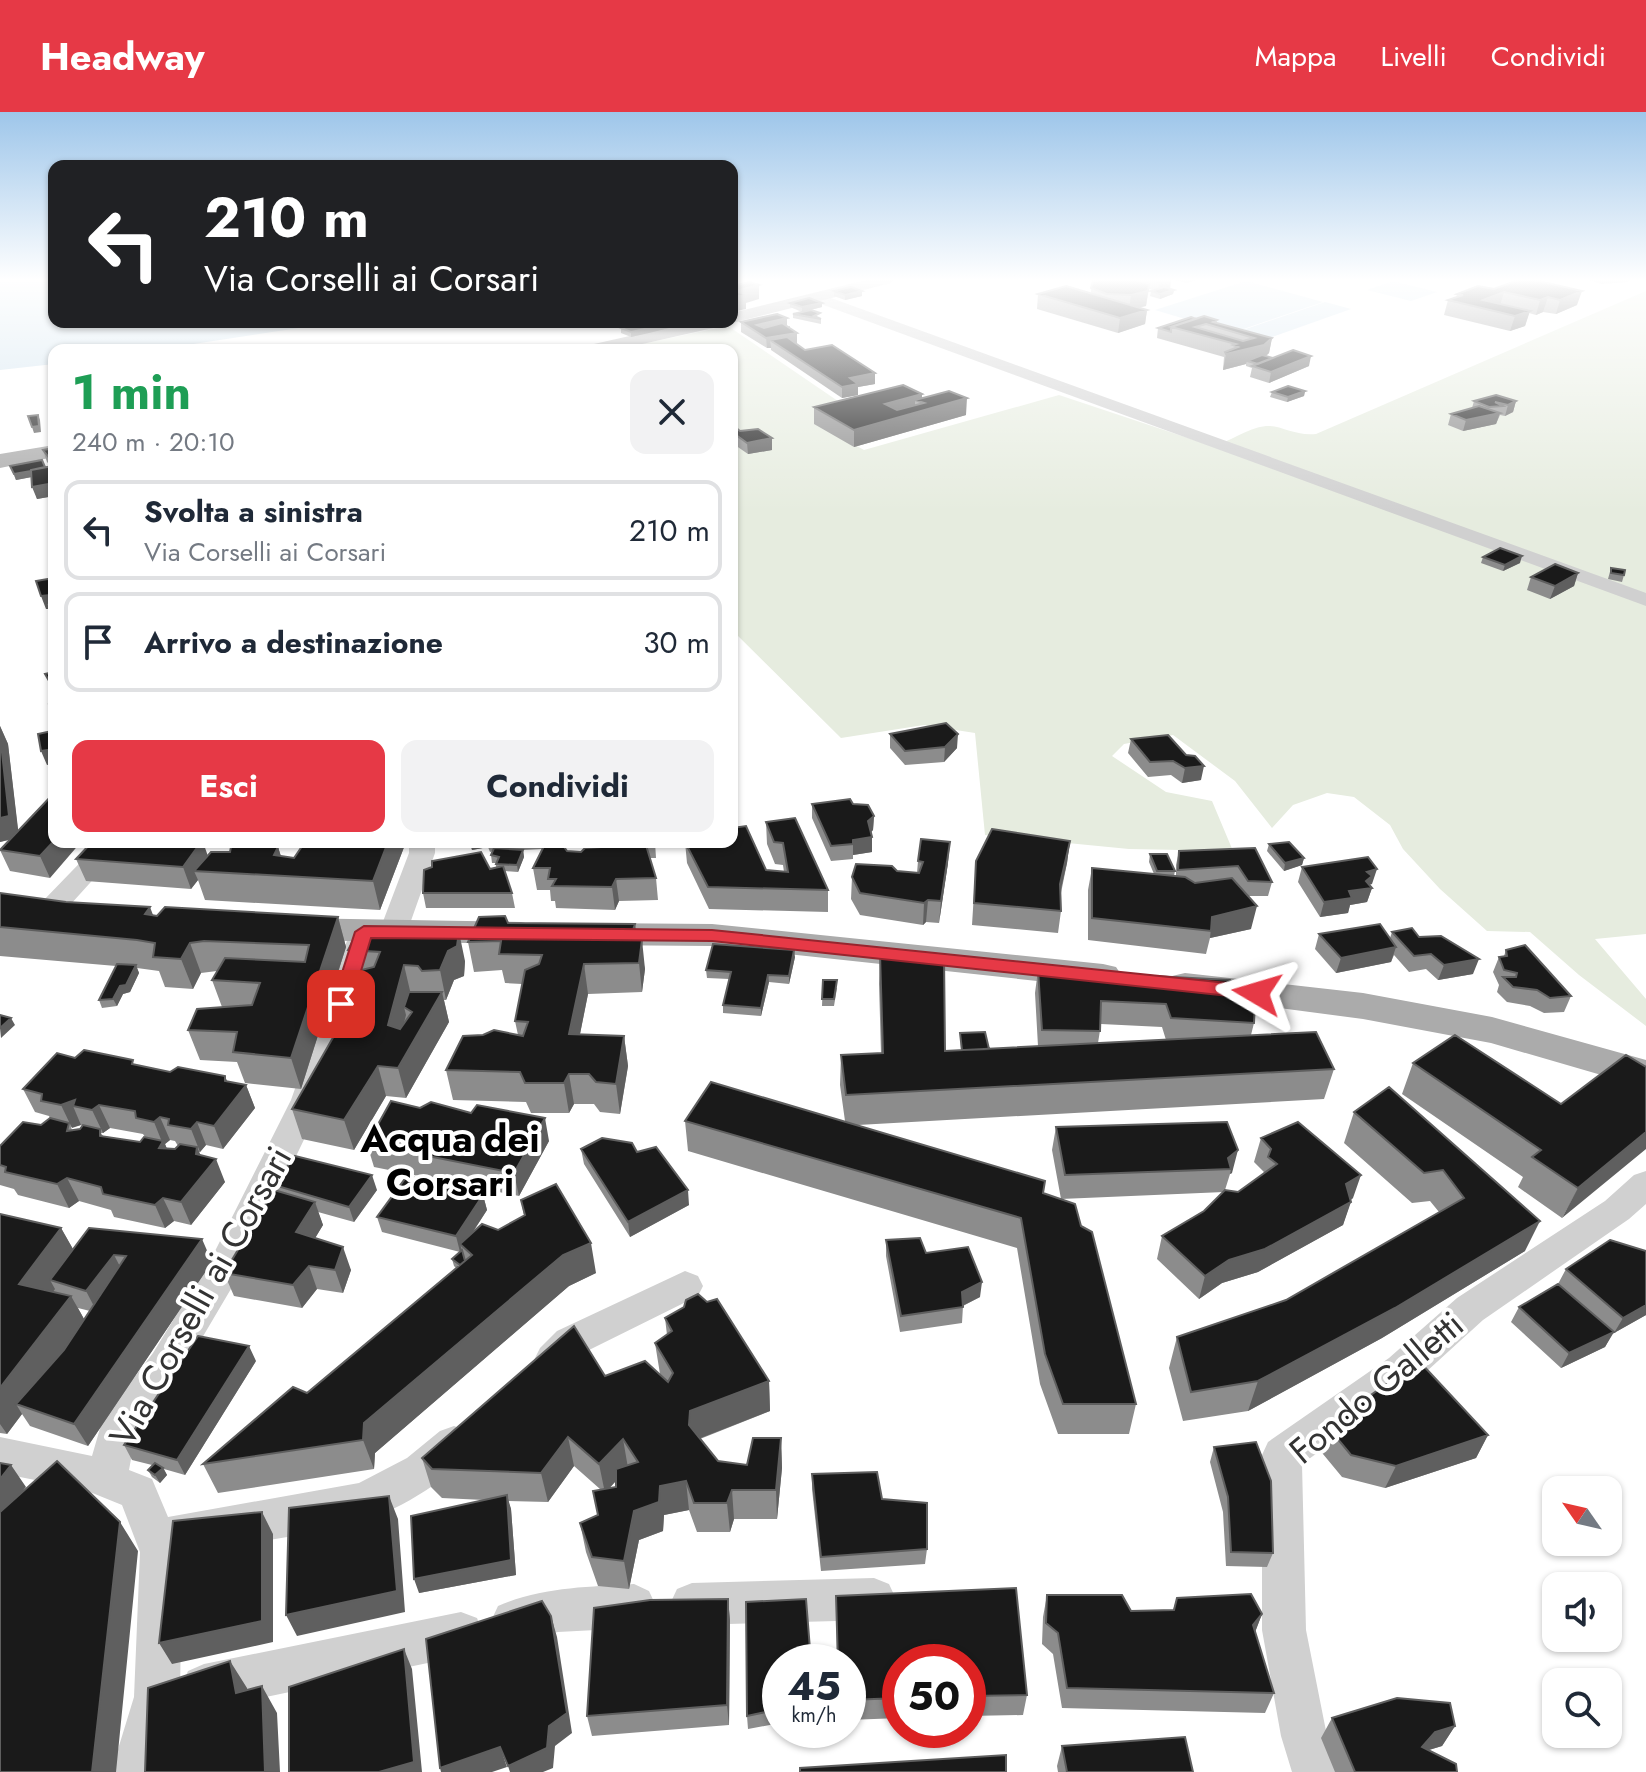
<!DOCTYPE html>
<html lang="it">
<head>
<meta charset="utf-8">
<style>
	:root { --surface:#fff; --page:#f2f2f3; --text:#1f2937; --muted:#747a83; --line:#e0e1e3; --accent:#e63946 }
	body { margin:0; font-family:Jost,sans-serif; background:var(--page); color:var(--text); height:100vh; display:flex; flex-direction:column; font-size:30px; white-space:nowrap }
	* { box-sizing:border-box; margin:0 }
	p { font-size:26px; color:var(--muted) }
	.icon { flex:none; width:44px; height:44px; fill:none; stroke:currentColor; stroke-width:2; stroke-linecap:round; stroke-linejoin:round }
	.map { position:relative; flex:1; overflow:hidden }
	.sheet { position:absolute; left:48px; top:232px; width:690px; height:504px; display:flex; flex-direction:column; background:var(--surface); border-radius:16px; box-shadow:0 2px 6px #0004 }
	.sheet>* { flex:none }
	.top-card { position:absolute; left:48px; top:48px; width:690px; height:168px; border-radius:16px; box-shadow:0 2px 6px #0004; background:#202124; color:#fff; overflow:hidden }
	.needle { width:52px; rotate:304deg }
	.tools { position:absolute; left:1542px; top:1364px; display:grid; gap:16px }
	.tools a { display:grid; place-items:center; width:80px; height:80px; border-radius:16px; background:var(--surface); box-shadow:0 2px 6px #0004; font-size:40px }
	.speed { position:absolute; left:762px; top:1532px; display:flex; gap:16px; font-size:40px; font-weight:700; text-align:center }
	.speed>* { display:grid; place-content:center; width:104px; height:104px; border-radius:50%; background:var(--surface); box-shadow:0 2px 6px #0004; line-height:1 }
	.speed small { font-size:20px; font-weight:400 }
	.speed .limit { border:12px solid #d22; background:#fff; color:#111 }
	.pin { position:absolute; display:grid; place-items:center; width:68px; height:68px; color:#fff; margin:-34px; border-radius:16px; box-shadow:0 4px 12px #0006 }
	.me { position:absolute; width:88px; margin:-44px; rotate:277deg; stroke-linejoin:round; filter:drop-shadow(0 0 6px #0008) }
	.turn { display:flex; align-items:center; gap:28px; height:168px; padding:0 24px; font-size:36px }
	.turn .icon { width:104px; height:104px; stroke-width:2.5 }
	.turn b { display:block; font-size:56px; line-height:68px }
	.round { display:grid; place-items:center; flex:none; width:84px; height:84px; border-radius:16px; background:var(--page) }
	.headline { display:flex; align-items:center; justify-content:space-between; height:136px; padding:0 24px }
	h1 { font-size:48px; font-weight:700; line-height:60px; color:#1e9e55 }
	.action { display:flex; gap:16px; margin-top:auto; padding:16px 24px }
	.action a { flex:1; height:92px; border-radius:16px; background:var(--accent); color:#fff; font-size:32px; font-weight:700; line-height:92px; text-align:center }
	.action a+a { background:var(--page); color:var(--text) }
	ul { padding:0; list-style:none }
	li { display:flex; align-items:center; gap:24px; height:100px; margin:0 16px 12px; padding:0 8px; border:4px solid var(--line); border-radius:16px }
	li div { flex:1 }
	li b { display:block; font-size:30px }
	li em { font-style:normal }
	header { display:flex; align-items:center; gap:48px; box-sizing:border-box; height:112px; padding:0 40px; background:var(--accent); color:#fff }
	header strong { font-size:38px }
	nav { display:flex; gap:44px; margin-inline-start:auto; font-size:28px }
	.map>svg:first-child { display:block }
</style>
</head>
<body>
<header>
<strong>Headway</strong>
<nav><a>Mappa</a><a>Livelli</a><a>Condividi</a></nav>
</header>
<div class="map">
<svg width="1646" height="1660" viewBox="0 0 1646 1660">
	<rect width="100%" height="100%" fill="#fff"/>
	<path fill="#e6ecdf" d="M1646,179V822L1595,827L1646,887V914L1579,863L1530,820L1487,819L1440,777L1403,737L1390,713L1354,685L1327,681L1293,693L1272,716L1235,669L1173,623L1124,632L1112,644L1166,680L1212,689L1233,739L1129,737L985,723L975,621L924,613L841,626L732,518V238H612L728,214L854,300L828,318L864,338L1059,283L1212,334C1231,330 1246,316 1266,314C1281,313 1294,324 1316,322Z"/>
	<path fill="#cfe2ee" d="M0,168H54V210H338L154,238H54V252L0,258Z
		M1246,169L1323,190L1232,221L1155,198Z
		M1393,169L1437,180L1411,189L1367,178Z
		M1325,190L1351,197L1261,229L1234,221Z"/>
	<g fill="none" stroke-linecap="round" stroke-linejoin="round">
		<path fill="#d0d0d0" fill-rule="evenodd" d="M810,182H820L1646,481V494L810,188Z
			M100,730H127L61,803L51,806L41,803L37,797L41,791Z
			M409,730H435V741L407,820L403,826L393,829L383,826L379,820L409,741Z
			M364,811L374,814L378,820L323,988L238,1165L179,1265L135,1325L129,1358L152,1367L168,1405L359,1371L407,1346L440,1319L454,1314L468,1319L474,1332C460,1363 397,1399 365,1408C306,1425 242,1431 182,1442L180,1585L159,1660H111L134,1585L140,1440L122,1393L85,1378L0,1361V1325L92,1344L103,1306L153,1241L212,1145L291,988L350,820L354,814Z
			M1646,1059V1092L1629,1107L1483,1208L1415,1270L1302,1352L1306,1518L1327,1624L1340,1660H1292L1281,1624L1262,1518V1343L1268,1330L1389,1246L1457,1186L1605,1089L1634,1063Z
			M685,1159L698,1164L703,1174L698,1184L583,1241L566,1260L553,1264L540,1260L534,1248L540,1236L557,1219Z
			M874,1466L889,1472L896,1487L889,1502L874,1508L692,1513L677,1507L670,1492L677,1477L692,1471Z
			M634,1472L649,1479L656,1494L649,1509L634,1516L558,1520L513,1531L498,1524L491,1509L498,1494C542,1475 587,1475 634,1472Z
			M461,1500L477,1506L483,1522L477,1538L461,1544L204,1598L188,1591L181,1575L188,1559L204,1552Z"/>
		<path fill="#ababab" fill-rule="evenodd" d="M866,168H893L891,171L732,211L727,210H732V201Z
			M692,210H725L722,214L616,238H583L585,234Z
			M54,333V345L0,356V342Z
			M292,806L521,810L534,813L539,821L534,829L521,832L292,828L279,825L274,817L279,809Z
			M588,811L712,812L1103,852L1116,855L1122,864L1116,873L1103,876L712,834L588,833L575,830L570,822L575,814Z
			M1185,861L1363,881L1492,905L1646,948V976L1491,931L1363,907L1172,882L1166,873L1172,864Z"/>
	</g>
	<path fill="#8c8c8c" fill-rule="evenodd" d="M1099,168H1171L1170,176L1174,178L1173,182L1160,187L1150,184L1151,179L1153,178L1149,177L1146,194L1139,195L1147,198L1145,212L1118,221L1037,197L1038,182L1091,181V171Z
		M1174,168H1197L1186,171Z
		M1518,168L1577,193L1556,202L1543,200L1536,203L1529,201L1525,214L1510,219L1444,203L1448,188L1456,186L1457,182L1494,177Z
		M1588,168H1629L1628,170L1602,172Z
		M834,179L862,184L845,188L834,184Z
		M790,191L822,195L802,200L790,195Z
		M793,202L819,206L821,207V212L793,206Z
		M1196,207L1217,208V211L1272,226L1269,241L1266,244L1309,254L1269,271L1250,265L1252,256L1246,254V252L1223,258L1224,245L1157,226L1158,216Z
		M631,210H693L631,225L621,221V216L631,213Z
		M741,210L787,213L797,231L796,232L805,238L875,272L858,275V283L842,286L771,238V236H767L741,220Z
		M1305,279L1304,284L1287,290L1270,285L1272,280Z
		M922,286L966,303L854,335L814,312V295Z
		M1474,289H1516L1513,300L1505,304L1500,303L1496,312L1463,319L1448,313L1451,302L1472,296Z
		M732,316L740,319L772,326V338L748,342L732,331Z
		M54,336V384L37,387L31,365L16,368L10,354H51L47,350L43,338Z
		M1483,445L1520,451L1503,459L1481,451Z
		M1611,456L1624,463L1622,470L1608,467Z
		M1578,461L1574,474L1550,487L1527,478L1531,465Z
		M0,614L8,632L18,719L54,681L50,766L10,759L0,738L9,728L0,730Z
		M890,622L957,636L944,650L905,653L890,636Z
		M1131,627L1186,643L1201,668L1182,671L1171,663L1148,665L1128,641Z
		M812,692H853L874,704L873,718L871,720L872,725V740L853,743V747L831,749L812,706Z
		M766,710L828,778V800L709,797L687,751L685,730L766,758L784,760L783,753L775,752L767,732Z
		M1070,729L1067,751L1061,781V799L1058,821L972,813L976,749Z
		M277,730L276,735H278L281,744L294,746L305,730H406L380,798L205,788L198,768L191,777L86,769L76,747L208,743L230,740Z
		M470,730H569L562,733L567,739L581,740L601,735L607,730H655L656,746H650L656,766L658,788L619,789L615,798L556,796L555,789H551L550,778H537L533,756L543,737L523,738L524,745L518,760L505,759L512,781L515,796H426L423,781L496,755V751H492L491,743L493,739L490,740L488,735L472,738Z
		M1269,732L1304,746L1302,753L1284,759L1267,739Z
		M1255,736L1272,770L1268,784H1248L1251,817L1210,826L1206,842L1088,828V778L1092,756L1154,762L1149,750L1150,742L1175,759L1174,764H1176V753L1179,739Z
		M918,749L948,751L939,811L926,810L923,813L860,803L851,787L852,765L897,759L917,761Z
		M1302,755L1372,772L1370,773L1372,776L1367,790L1350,793L1348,801L1320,805L1298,770Z
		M0,781L153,803L338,805L346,835L301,977L245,971L237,950L200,948L188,918L222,895L212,868L217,859L201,861L193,877L165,875L159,859L137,856L139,861L130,880L123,882L117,894L102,896L99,888L116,854L0,844Z
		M508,811L635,812L637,826L645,857L642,880L588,882L580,922L624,924L628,954L620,1002L600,1000L594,992H574L569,1001H531L526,990L453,988L446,958L518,923L515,909L522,872L505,871L502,858L474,860L468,830Z
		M358,819L465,849L464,864L454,868L446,888H444L449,910L406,986L386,984L354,1038L302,1027L292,997L343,908L338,892L354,860L348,838Z
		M1392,820L1419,825L1473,862L1438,868L1426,857L1409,860L1394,843L1391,850L1336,861L1315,837L1319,822L1390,826Z
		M1506,838L1571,884L1564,900L1544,901L1530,894L1507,890L1497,880L1499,873L1493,860L1499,845L1504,844Z
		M880,842L945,939H961L960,921L989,937L1038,934L1035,881L1038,858L1254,911L1251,923L1334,957L1324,987L858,1013L1043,1081L1081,1114L1136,1292L1129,1322H1058L1040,1272L1017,1136L688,1039L685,1009H845L840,973L841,943L881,941L879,872ZM1101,912L1162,915L1166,928L1098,931Z
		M795,845L789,872L769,870L761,904L723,901V893L729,867L707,866L706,858Z
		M823,868L837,876L834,894H822Z
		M75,946L136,953L170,960L225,964L227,969L246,973L255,996L223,1037L206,1033L200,1040H199L200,1043L225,1070L191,1113L174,1109L165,1116L114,1105L111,1098L79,1089L69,1096L18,1083L14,1077L0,1073V1034L41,1013L50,1006L49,1004L35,1000L23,977ZM81,1013L82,1014L80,1017L72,1018L71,1015ZM110,1016L143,1022L145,1025L140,1030L103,1024L101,1021H103ZM170,1028L175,1029L178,1034L175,1037H167L165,1032Z
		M1413,951L1561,992L1646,955L1562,1106L1518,1075L1523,1065L1402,982Z
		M1389,975L1525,1139L1382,1226L1248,1299L1183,1309L1169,1256L1177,1225L1286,1188L1439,1100L1430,1089L1412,1091L1344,1031L1354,1000Z
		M420,996L549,1029L519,1084L374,1055L367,1032Z
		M1227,1010L1232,1061L1230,1062L1225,1078L1238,1080L1263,1062L1264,1060L1254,1050L1261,1026L1353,1086L1351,1088L1343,1113L1258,1160L1222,1171L1199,1187L1157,1147L1162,1124L1204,1099L1224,1080L1061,1087L1052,1038L1056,1015Z
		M581,1037L637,1040L689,1093L630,1125L584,1052Z
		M274,1073L377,1078L354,1110L318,1100L323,1113L315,1126L351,1158L343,1181L317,1177L302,1196L234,1184L224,1161L277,1079Z
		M483,1083L487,1098L473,1120L498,1118L524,1104L521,1088L596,1161L569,1174L375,1341L374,1357L218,1381L203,1352L307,1281L456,1156L454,1154L452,1147L460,1140L382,1120L377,1105Z
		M0,1102L61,1116L73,1137L212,1150L88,1334L30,1314L22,1302L7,1322L0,1321ZM78,1196L90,1199L84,1207Z
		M886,1128L926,1141L980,1185L963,1194L962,1211L900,1220L886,1144Z
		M1646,1139V1203L1614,1221L1613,1220L1605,1235L1561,1256L1511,1210L1519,1195L1558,1172L1566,1157Z
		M665,1206L769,1269L770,1299L700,1327L718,1349L747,1353L781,1326L782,1356L777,1407H734L730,1420H697L689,1398L664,1403L663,1419L639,1428L629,1477L598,1474L586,1440L580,1411L598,1403L600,1377L574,1354L548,1390L508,1389L511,1397L516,1463L419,1481L484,1388L442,1386L431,1375L422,1346L605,1264L660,1262L655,1231L667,1223ZM616,1368V1375L609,1376Z
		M256,1249L185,1363L164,1357L167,1363L160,1371L152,1365L148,1358L152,1353L132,1348L124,1333Z
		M1327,1314L1488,1323L1476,1346L1385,1376L1342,1365L1318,1336Z
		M1214,1335L1273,1441L1267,1455L1226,1454L1223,1400L1210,1350Z
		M812,1362L882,1387L927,1437L925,1452L821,1459L812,1377Z
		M1016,1476L1027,1583L1023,1603L968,1604V1550H900V1606L848,1608V1550H837L836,1484Z
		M1047,1483L1131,1499L1173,1498L1177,1486L1262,1502L1255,1520L1274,1581L1265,1601L1062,1596L1053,1542L1042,1532L1043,1505Z
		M728,1487L730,1508L729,1613L592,1624L587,1604Z
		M780,1550V1611L748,1617L747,1604Z
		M1332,1606L1455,1614L1442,1634L1429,1638L1457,1660H1335L1321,1626Z
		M1062,1634L1193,1660H1058L1057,1654Z"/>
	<path fill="#5f5f5f" d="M1171,168L1170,177L1158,179L1159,170Z
		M759,173V187L746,191V197L732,200V186L735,179Z
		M1174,178L1173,182L1160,187V182Z
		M862,179V184L845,188V183Z
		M1148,179L1146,194L1129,198L1131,183Z
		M1582,179L1577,193L1556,202L1560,188Z
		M1504,180L1500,194L1483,188Z
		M1548,185L1543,200L1536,203L1540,188Z
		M822,191V195L802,200V195Z
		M1147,198L1145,212L1118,221L1120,206Z
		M1530,199L1525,214L1510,219L1515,204Z
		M787,206V215L790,214V219L765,226L757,213Z
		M648,210H693L649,221Z
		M649,216V221L631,225V220Z
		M797,221V231L780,234L770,228L771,236H767L766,226Z
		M1272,226L1269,241L1261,248L1247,249L1246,252L1223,258L1226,242Z
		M1311,244L1309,254L1269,271L1271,260Z
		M875,261V272L858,275V283L842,286V275L850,266Z
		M1305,279L1304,284L1287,290L1288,285Z
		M922,282V290L915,288V300L885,308V292Z
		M967,286L966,303L854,335V318Z
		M1516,289L1513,300L1505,304L1508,293Z
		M1500,301L1496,312L1463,319L1466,308Z
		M38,303L40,308L41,320L34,321L32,315Z
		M772,326V338L748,342L747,331Z
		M46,356L48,362L16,368L14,362Z
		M54,371V384L37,387L32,375Z
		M1522,444L1520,451L1503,459L1505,453Z
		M1578,461L1574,474L1550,487L1555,474Z
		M50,483L54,494L47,490L49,497H46L41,484Z
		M54,590V603L49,591Z
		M0,614L8,632L19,725L0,730Z
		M958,622L957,636L944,650L945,635Z
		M54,637V652L47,653L41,639Z
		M1204,654L1201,668L1182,671L1185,656Z
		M874,704L873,718L867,724L868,709Z
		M872,725V740L853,743V728Z
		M54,729V730H81L50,766L40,744Z
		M1070,729L1067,751L1057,794L1060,772Z
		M201,730H203L210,750L194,759L198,768L191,777L183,755Z
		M263,730H277L275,743L278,735L287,764L262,734Z
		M388,730H406L380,798L373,769Z
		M470,730H487L488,735L472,738Z
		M548,730H569V731L549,737Z
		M950,730L948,751L939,811L941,789Z
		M523,738L524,745L518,760L517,753Z
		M1304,746L1302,753L1284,759L1285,751Z
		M1377,757L1372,772H1370L1369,776H1372L1367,790L1350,793L1348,801L1320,805L1324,790L1349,779L1367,760Z
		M616,767L619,789L615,798L612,775Z
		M928,788L926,810L923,813L924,791Z
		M1257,794L1251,817L1210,826L1212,805Z
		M150,795L161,824L145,802Z
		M338,805L346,835L301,977L291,946Z
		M635,812L639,841L631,824Z
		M459,820L465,849L464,864L454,868L446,888L440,858L448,839Z
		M642,828L645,857L642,880L639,851Z
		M190,831L201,861L193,877L181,847Z
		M1396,835L1391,850L1336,861L1341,846Z
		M794,838L795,845L789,872V864Z
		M1479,847L1473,862L1438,868L1444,853Z
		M584,852L588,882L574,952L569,922Z
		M136,853L139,861L130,880L123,882L117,894L113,887L120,874Z
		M404,853L411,883L404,895L406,903L396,943L388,913Z
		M768,863L769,870L761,904V896Z
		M442,880L449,910L406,986L398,956Z
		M11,906L15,913L1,926L0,916Z
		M624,924L628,954L620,1002L616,972Z
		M378,954L386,984L354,1038L344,1008Z
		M569,962L574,992L569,1001L564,971Z
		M225,964L233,987L246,973L255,996L223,1037L214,1014L225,969Z
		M75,988L73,994L81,1013L72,1016L61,993Z
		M99,993L110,1016L103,1021L92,998Z
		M160,1005L170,1028L165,1032L173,1052L159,1036L162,1030L154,1010Z
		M545,1006L549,1029L519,1084L514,1061Z
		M197,1010L206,1033L200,1040L191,1017Z
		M1646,1020V1037L1562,1106L1578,1076Z
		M197,1035L207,1058L216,1047L225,1070L191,1113L181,1090Z
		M1238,1038L1232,1061L1230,1062L1231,1057L1228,1046Z
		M372,1063L377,1078L354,1110L349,1095Z
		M1361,1063L1353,1086L1338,1095L1346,1072Z
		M67,1066L79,1089L69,1096L57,1072Z
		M688,1078L689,1093L630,1125L628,1110Z
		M483,1083L487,1098L463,1135L460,1132L462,1138L460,1140L456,1124Z
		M163,1086L174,1109L165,1116L155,1093Z
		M315,1090L323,1113L305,1143L296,1120Z
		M1351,1090L1343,1113L1258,1160L1222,1171L1199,1187L1205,1164L1229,1148Z
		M1540,1109L1525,1139L1382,1226L1248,1299L1258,1269Z
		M61,1116L78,1146L50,1168L55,1177L37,1202L19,1172Z
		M202,1127L212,1150L88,1334L74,1312Z
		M591,1131L596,1161L569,1174L375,1341L374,1357L363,1328L364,1311L563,1143Z
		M343,1135L351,1158L343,1181L335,1158Z
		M114,1143L126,1166L98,1202L86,1179Z
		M309,1154L317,1177L302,1196L293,1173Z
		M982,1170L980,1185L960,1195L962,1180Z
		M71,1184L88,1214L16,1292L22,1302L7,1322L0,1312V1276Z
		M1646,1193V1203L1614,1221L1623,1206Z
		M1614,1220L1605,1235L1561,1256L1569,1241Z
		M249,1234L256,1249L185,1363L177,1348Z
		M769,1269L770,1299L693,1329L689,1313L690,1299Z
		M1488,1323L1476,1346L1385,1376L1396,1354Z
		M568,1325L574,1354L548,1390L541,1361Z
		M781,1326L782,1356L777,1407L776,1378Z
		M623,1327L628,1356L605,1381L599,1352Z
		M11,1353L26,1375L0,1408V1367Z
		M163,1356L167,1363L160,1371L155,1363Z
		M686,1369L689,1398L664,1403L663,1419L639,1428L629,1477L624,1449L634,1399L660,1374Z
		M732,1378L734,1407L730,1420L727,1391Z
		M507,1383L511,1397L516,1463L419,1481L414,1467Z
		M389,1384L398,1407L405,1500L297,1524L286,1503Z
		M262,1400L273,1422V1530L172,1552L159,1531Z
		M120,1410L138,1439L116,1660H92Z
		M728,1487L730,1508L729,1613L727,1593Z
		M1262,1502L1254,1523L1253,1513Z
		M551,1504L557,1525L572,1621L555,1634L553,1656L543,1660H510L508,1654Z
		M404,1537L412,1557L422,1660H379Z
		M230,1549L247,1576L252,1608L236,1581Z
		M262,1574L277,1601L280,1660H265Z
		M1455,1614L1442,1634L1422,1640V1635L1435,1620Z
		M500,1635L507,1655L492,1660H441L440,1656Z"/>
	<path fill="#1a1a1a" stroke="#5f5f5f" stroke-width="2" fill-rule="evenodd" d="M1099,168H1136L1149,172L1148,179L1131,183L1107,182L1091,176L1093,169Z
		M1148,168H1169L1159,170Z
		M1518,168H1534L1582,179L1560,188L1548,185L1540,188L1504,180L1483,188L1530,199L1515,204L1448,188L1463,183L1457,182L1478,174L1494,177Z
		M749,170L759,173L735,179L745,182L732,186V174Z
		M1066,174L1147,198L1120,206L1038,182Z
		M851,175L862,179L845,183L834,179Z
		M1164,175L1174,178L1160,182L1151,179Z
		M809,186L822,191L802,195L790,191Z
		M811,198L820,201L814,204L821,207L793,202Z
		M777,202L787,206L757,213L764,216L782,211L797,221L766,226L741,210Z
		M1204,204L1217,208L1213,210L1272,226L1264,233L1226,242L1225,240L1238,235L1233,233L1236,232L1171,215ZM1206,212L1254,226L1243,229L1195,215Z
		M1191,205L1196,207L1171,215V220L1158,216Z
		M637,212L649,216L631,220L621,216Z
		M787,225L805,238L832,233L875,261L850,266L858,272L842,275L770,228Z
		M1293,238L1311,244L1271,260L1252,254Z
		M1262,243L1273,246L1258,252L1247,249Z
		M903,273L922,282L885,292L897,298L924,291L915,288L949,279L967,286L854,318L814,295Z
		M1288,274L1305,279L1288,285L1272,280Z
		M1496,283L1516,289L1508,293L1495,290L1503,294L1489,295L1474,289Z
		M1479,294L1500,301L1466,308L1451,302Z
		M38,303L39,314L32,315L28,304Z
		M735,315L740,319L758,317L772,326L747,331L732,320V316Z
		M54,336V352L43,338Z
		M42,348L45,355L31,358V359L14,362L10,354Z
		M53,354L54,371L32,375L31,358Z
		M1500,436L1522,444L1505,453L1483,445Z
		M1555,452L1578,461L1555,474L1531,465Z
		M1611,456L1625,458L1624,463L1611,461Z
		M54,466V498H52L47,490L54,487L50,483L41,484L36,469Z
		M54,560V574H52L45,562Z
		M51,575H54V590L49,591Z
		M54,609V637L41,639L38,622L52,619L51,610Z
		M946,611L958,622L945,635L905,639L890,622Z
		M0,622L9,704L0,706Z
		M1168,623L1186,643L1195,644L1204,654L1185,656L1173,649L1150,650L1131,627Z
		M54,681V729L40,744L0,738Z
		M850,687L853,692L868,693L874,704L868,709L872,725L853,728V732L831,734L812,692Z
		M795,706L828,778L708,775L685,730H732V716L746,714L766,758L788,760L783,731L774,730L766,710Z
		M992,717L1070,729L1060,772L1061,799L974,791L976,749Z
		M921,727L950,730L941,789L928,788L924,791L860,781L852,765L856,752L892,754L897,759L919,761L923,750L918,749Z
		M92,730H201L183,755L76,747Z
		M232,730H263L262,734L278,735L274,743L294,746L305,730H388L373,769L194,759L211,740H230Z
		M607,730H645L656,766L616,767L612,775L552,774L556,767H548L550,756H533L544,734L562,732L567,739L581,740L585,736L601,735Z
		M1289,730L1304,746L1285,751L1269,732Z
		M494,736L523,738L517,753L496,752L499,745L491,743Z
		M1255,736L1272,770L1248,769L1238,754L1178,758L1179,739Z
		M481,740L490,757L503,754L512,781H423L424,758L432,755V749Z
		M1150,742H1167L1175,759H1157Z
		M1368,745L1377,757L1367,760L1372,764L1366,769L1372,776L1349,779L1352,786L1324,790L1302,755Z
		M1092,756L1185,765L1195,771L1232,766L1257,794L1212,805L1211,819L1092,806Z
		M0,781L66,790L150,795L145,802L157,804L165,795L338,805L291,946L233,940L237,920L188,918L197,897L252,893L260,871L212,868L225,846L305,850L309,833L204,829L190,831L181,847L153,845L155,831L137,828L0,815Z
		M505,804L508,811L635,812L631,824L642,828L639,851L584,852L569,922L624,924L616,972L596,970L589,962H569L564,971H525L520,960L446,958L463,924L483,923L494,918L523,924L528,910L515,909L525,858L539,852L542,843L499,842L501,829L468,830L479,805Z
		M1380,812L1396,835L1341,846L1319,822Z
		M1412,816L1419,825L1441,824L1479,847L1444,853L1431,842L1414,844L1392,820Z
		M358,819L459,820L457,834L448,839L440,858L422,859L418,854L404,853L388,913L400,917L412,900L404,895L409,880H442L398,956L378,954L344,1008L292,997L350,896L338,892L349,861L374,855L380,840L348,838Z
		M713,832L794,838L789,864L768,863L761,896L723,893L731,860L706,858Z
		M1525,833L1571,884L1550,886L1537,878L1513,875L1503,865H1516L1517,861L1504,858L1499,845L1507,844L1506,838Z
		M880,842L944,844L945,939L1316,920L1334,957L846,983L841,943L883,941Z
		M117,852L136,853L126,873L120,874L113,887L99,888Z
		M1038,858L1230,868L1241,887L1255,890L1254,911L1171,906L1166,892L1101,889L1100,919L1042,918Z
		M823,868H837L834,887H822Z
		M0,903L11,906L0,916Z
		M985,920L989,937L962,938L960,921Z
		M1455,923L1561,992L1626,943L1646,955V1020L1578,1076L1532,1045L1541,1038L1413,951Z
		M84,938L133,948L132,952L170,960L178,955L225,964V969L246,973L214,1014L197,1010L191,1017L168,1013L169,1007L160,1005L154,1010L136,1006L135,999L99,993L92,998L73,994L75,988L61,993L41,989L42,982L23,977L57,941L75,946Z
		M711,970L1045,1069L1043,1081L1075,1092L1081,1114L1092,1120L1136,1292H1063L1045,1242L1021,1106L685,1009Z
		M1389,975L1540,1109L1395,1196L1258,1269L1191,1280L1177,1225L1286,1188L1464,1086L1443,1058L1424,1061L1354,1000Z
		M391,989L420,996L431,990L471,1001L477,993L545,1006L514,1061L367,1032Z
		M50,1006L69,1011L67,1019L80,1017L83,1013L100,1017V1024L140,1030L144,1025L163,1029L159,1036L175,1037L180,1032L197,1035L196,1042L216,1047L181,1090L163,1086L155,1093L103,1082L101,1075L67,1066L57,1072L5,1060L6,1055L0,1053V1034L23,1010L41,1013Z
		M1227,1010L1238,1038L1228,1046L1231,1057L1065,1063L1056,1015Z
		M1298,1010L1361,1063L1346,1072L1351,1090L1265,1137L1229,1148L1205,1164L1162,1124L1204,1099L1225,1078L1238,1080L1277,1052L1268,1045L1271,1037L1261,1026Z
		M602,1026L632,1031L637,1040L656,1035L688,1078L628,1110L581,1037Z
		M295,1044L372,1063L349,1095L274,1073Z
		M407,1064L483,1083L456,1124L377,1105Z
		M556,1072L591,1131L563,1143L364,1311L363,1328L203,1352L293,1275L307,1281L472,1143L460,1132L482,1112L498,1118L525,1103L521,1088Z
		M274,1078L315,1090L296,1120L343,1135L335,1158L309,1154L293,1173L224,1161Z
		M0,1102L61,1116L19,1172L71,1184L0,1276Z
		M89,1116L202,1127L74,1312L16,1292L64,1238L126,1144L114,1143L86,1179L50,1168Z
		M920,1126L926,1141L968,1135L982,1170L962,1180L963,1195L901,1204L886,1128Z
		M1610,1128L1646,1139V1193L1623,1206L1566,1157Z
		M462,1138L465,1149L460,1153L452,1147Z
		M1558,1172L1614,1220L1569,1241L1519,1195Z
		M698,1182L707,1190L717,1187L769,1269L690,1299L689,1313L718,1349L747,1353L753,1326H781L776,1378H732L727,1391H694L686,1369L660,1374L659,1390L634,1399L624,1449L592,1445L580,1411L598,1403L593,1379L616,1375V1357L638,1350L623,1327L599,1352L568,1325L541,1361L432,1357L422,1346L574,1214L605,1264L645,1249L668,1270L673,1261L655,1231L672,1219L665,1206L684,1195L686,1188Z
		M198,1224L249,1234L177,1348L124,1333Z
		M1419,1249L1488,1323L1396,1354L1351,1343L1327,1314Z
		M1256,1330L1271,1369L1273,1441L1231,1440L1228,1385L1214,1335Z
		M57,1349L120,1410L92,1660H0V1400Z
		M0,1351L11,1353L0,1367Z
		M155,1351L163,1356L155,1363L148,1358Z
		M877,1360L882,1387L927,1391V1437L821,1445L812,1362Z
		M507,1383L511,1448L414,1467L411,1404Z
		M389,1384L397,1479L286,1503L289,1396Z
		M262,1400V1509L159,1531L173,1409Z
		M1016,1476L1027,1583L968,1584V1550H900V1586L848,1588V1550H838L836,1484Z
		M1251,1482L1262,1502L1253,1513L1274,1581L1067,1576L1058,1521L1046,1511L1047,1483H1122L1131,1499L1174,1498L1177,1486Z
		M728,1487L727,1593L587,1604L594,1496L650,1488Z
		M806,1487L811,1550H780V1597L747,1604L746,1490Z
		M542,1489L551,1504L567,1601L549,1614L547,1636L508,1654L500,1635L440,1656L426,1527Z
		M404,1537L414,1650L379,1660H289V1575Z
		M230,1549L236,1581L262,1574L265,1660H145L148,1576Z
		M1397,1586L1450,1591L1455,1614L1435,1620L1422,1635L1456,1652L1457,1660H1355L1332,1606Z
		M1185,1625L1193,1660H1067L1062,1634Z
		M1006,1643V1660H800V1656Z"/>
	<linearGradient id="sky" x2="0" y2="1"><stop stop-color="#9ec6ea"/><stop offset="0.42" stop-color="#fff"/><stop offset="1" stop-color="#fff" stop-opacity="0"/></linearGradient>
	<rect width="1646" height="400" fill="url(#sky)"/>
	<path fill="#e63946" stroke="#96252e" stroke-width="2" d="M364,814L712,818L1257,874L1267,881L1257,887L712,829L371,826L351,892L341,899L334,897L332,892L355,820Z"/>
	<g text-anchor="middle" stroke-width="8" stroke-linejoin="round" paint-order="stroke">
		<g font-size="36" fill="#333" stroke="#fff">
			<text transform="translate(200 1184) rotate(-61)" y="13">Via Corselli ai Corsari</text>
			<text transform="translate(1376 1275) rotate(-40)" y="13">Fondo Galletti</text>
		</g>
		<g font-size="38" font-weight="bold" fill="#000" stroke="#fff">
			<text x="450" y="1040">Acqua dei<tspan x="450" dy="44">Corsari</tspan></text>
		</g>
	</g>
</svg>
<div class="tools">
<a><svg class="needle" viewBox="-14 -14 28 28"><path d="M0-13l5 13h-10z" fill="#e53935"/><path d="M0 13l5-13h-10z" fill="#747a83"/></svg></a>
<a><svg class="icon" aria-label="sound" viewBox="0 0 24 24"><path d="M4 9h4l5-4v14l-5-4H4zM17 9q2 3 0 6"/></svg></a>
<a><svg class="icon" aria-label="search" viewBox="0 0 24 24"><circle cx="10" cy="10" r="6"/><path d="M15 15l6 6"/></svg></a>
</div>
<div class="speed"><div>45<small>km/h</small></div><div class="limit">50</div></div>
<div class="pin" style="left:341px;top:892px;background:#d93025"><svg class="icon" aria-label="arrive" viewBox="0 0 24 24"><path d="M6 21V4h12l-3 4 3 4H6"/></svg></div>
<svg class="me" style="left:1257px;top:881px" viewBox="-20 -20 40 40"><path d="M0-17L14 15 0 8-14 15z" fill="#e63946" stroke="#fff" stroke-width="4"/></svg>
<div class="top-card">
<div class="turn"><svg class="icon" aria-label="left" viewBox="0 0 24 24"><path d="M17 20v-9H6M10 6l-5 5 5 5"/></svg><div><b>210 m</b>Via Corselli ai Corsari</div></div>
</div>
<section class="sheet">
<div class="headline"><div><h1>1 min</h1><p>240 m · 20:10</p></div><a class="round"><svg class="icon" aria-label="close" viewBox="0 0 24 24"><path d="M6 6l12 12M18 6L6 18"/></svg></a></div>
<ul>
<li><svg class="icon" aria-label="left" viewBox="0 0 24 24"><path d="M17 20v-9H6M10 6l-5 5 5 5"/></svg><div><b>Svolta a sinistra</b><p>Via Corselli ai Corsari</p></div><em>210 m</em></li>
<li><svg class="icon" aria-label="arrive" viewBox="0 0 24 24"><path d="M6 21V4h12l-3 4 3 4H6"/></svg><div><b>Arrivo a destinazione</b></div><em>30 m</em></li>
</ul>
<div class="action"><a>Esci</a><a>Condividi</a></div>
</section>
</div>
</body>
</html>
